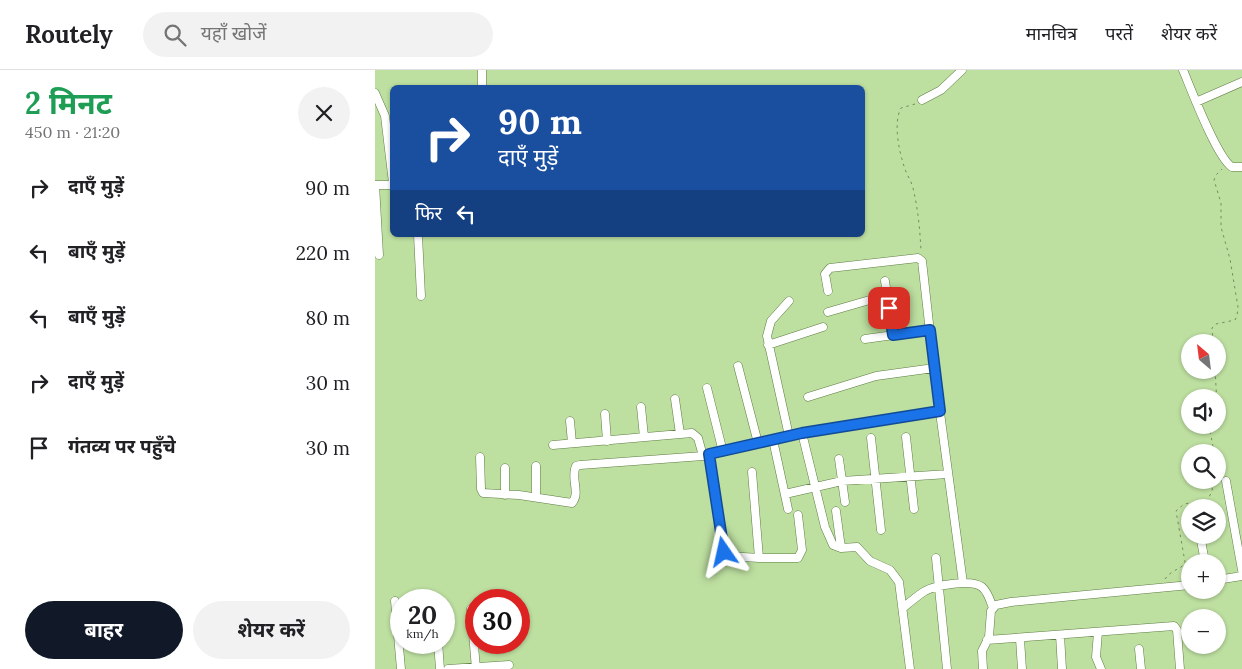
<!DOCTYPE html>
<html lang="hi">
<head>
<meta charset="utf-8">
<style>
	:root { --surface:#fff; --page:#f2f2f2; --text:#202124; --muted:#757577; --line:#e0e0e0; --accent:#111827 }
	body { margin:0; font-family:Lora,"Noto Sans Devanagari",serif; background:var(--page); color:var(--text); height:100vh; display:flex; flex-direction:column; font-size:19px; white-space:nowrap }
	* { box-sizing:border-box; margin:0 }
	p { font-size:16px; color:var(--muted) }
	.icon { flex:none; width:28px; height:28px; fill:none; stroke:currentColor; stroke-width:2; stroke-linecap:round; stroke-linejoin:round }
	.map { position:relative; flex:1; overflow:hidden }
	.panel { display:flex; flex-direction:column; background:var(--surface); width:375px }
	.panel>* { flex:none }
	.banner { position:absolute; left:15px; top:15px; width:475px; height:152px; border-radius:8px; box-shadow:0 1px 4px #0004; background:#1a4fa0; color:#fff; overflow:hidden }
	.needle { width:32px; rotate:332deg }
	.fabs { position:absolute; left:806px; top:264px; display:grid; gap:10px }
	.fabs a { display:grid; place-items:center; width:45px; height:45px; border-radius:50%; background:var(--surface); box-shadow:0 1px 4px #0004; font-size:25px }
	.speed { position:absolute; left:15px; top:519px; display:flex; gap:10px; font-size:25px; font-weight:700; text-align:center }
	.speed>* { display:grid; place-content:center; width:65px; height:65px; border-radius:50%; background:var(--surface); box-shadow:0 1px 4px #0004; line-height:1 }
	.speed small { font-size:12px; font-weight:400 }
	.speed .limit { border:8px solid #d22; background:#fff; color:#111 }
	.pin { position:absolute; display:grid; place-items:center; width:42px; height:42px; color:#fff; margin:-21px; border-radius:10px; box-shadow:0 2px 8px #0006 }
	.me { position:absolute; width:55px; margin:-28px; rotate:349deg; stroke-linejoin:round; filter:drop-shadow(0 0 4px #0008) }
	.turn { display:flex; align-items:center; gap:18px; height:105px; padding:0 25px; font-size:22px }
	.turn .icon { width:65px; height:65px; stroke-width:2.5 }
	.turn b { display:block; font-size:35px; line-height:42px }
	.then { display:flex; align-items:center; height:48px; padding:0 25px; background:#0003; gap:10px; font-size:19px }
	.round { display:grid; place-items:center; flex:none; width:52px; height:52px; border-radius:26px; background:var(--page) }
	.head { display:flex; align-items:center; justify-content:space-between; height:85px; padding:0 25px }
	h1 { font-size:30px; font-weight:700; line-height:38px; color:#1e9e55 }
	.action { display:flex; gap:10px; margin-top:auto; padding:10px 25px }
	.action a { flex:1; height:58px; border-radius:30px; background:var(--accent); color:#fff; font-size:20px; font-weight:700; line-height:58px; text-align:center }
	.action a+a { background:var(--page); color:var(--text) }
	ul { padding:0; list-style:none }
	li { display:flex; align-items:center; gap:15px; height:65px; padding:0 25px }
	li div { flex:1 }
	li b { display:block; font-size:19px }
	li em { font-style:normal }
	header { display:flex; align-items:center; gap:30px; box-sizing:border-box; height:70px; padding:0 25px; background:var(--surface); border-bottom:1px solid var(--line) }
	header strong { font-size:24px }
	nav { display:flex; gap:28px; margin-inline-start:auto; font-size:18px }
	.search { width:350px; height:45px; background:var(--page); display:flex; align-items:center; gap:12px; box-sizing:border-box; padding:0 18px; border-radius:28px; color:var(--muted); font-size:19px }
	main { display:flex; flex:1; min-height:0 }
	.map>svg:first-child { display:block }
</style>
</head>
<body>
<header>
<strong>Routely</strong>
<div class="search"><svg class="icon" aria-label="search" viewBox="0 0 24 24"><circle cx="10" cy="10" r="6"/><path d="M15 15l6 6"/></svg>यहाँ खोजें</div>
<nav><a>मानचित्र</a><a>परतें</a><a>शेयर करें</a></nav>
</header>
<main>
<section class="panel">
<div class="head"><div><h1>2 मिनट</h1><p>450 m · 21:20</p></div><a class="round"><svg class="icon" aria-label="close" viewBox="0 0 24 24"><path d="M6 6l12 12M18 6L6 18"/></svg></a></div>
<ul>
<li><svg class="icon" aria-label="right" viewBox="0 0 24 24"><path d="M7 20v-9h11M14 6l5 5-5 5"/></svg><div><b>दाएँ मुड़ें</b></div><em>90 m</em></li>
<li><svg class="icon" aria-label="left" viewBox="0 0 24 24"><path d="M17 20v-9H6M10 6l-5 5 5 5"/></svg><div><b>बाएँ मुड़ें</b></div><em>220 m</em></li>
<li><svg class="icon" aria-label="left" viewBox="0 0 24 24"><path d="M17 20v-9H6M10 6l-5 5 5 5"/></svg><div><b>बाएँ मुड़ें</b></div><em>80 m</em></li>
<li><svg class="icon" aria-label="right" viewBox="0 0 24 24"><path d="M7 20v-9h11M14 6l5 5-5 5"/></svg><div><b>दाएँ मुड़ें</b></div><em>30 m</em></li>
<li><svg class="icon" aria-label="arrive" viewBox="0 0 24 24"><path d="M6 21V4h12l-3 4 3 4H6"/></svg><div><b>गंतव्य पर पहुँचे</b></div><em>30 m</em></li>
</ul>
<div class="action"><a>बाहर</a><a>शेयर करें</a></div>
</section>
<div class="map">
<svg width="867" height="599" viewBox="0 0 867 599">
	<rect width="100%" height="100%" fill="#bddfa0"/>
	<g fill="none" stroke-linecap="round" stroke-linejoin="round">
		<g stroke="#5f7d43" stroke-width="9">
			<path id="minor" d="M107,0V18
				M808,0C816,19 842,88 857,97H867
				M0,23L10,46L18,113
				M547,30L566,20L587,0
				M821,32L867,12
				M43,165L46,226
				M4,185L0,115H18
				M510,211L518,265
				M453,221L450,204L455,198L543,188L547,191L559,298L588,513
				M453,242L512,225
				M490,269L555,260
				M393,275L448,257
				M363,296L383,373
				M332,318L348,382
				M433,327L501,306L559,298
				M300,329L305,364
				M266,337L269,367
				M230,344L232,371
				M195,351L197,373
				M427,363L450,457L458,475L466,478L482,477L495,491L515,500L524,512L535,599
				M414,366L392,266L396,251L414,231
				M531,367L539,439
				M496,368L506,460
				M398,370L413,439
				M178,375L317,363L323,368L328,386
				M334,384L347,477L353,486L384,488H423L427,480L423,445
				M105,387L106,419L108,423L144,425L197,433C206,423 195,408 201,396L205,395L328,386L427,363L565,341
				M464,389L470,432
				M377,402L384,488
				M851,411L867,500
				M410,424L467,411L573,404
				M130,425V398
				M161,427V396
				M461,441L466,478
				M825,465L830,492
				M561,488L572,599
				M842,510L867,506
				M58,526L59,530
				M20,531L26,599
				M528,538C535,532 542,526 550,521C561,515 596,509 607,517C613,522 615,530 618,538
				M96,539L101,599
				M723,562L721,587L726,599
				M685,565L687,599
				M645,569L647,599
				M612,570L799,556L802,560L805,599
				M63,572L65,599
				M764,579L766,599
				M73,599L134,595
				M608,599L607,581L614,567L616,541L621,535L636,532L815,515"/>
		</g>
		<path stroke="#748c5f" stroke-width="1" stroke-dasharray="2.5 4" stroke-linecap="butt" d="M540,34L526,38C518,53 524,81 529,96C531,104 536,110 538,118C543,139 545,160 546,181
			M838,272L837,258L841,254L860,250L862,246L863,237L855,189L846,157V133L839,110L841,105L847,99
			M840,300L842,333
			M834,355L839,382
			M790,509C798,498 807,500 810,492L801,441L809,434L832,430L837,422L838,410"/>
		<use href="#minor" stroke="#fff" stroke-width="8"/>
	</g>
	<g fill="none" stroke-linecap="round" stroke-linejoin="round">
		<g stroke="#114b97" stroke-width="12">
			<path id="route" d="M349,482L334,384L427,363L565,341L555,260L518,265L514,238"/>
		</g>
		<use href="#route" stroke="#1a73e8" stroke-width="9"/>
	</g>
</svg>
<div class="fabs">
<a><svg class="needle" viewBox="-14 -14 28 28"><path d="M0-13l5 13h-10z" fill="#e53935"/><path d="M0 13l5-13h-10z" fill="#757577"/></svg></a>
<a><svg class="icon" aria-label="sound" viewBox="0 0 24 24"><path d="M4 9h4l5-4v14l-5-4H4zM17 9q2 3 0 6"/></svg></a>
<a><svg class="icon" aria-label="search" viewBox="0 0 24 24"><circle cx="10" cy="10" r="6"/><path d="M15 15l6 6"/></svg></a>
<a><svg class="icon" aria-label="layers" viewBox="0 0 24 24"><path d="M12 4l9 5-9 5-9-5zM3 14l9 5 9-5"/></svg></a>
<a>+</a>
<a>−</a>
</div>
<div class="speed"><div>20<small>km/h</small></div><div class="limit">30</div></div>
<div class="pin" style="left:514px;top:238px;background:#d93025"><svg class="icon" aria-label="arrive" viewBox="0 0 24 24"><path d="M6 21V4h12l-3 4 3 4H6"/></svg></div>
<svg class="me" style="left:349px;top:482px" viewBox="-20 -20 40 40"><path d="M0-17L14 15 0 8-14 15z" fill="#1a73e8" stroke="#fff" stroke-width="4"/></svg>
<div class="banner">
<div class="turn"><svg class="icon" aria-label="right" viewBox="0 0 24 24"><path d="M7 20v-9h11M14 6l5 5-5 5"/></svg><div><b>90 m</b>दाएँ मुड़ें</div></div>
<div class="then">फिर<svg class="icon" aria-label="left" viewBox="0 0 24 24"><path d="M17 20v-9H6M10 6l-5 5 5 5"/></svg></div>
</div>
</div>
</main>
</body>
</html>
